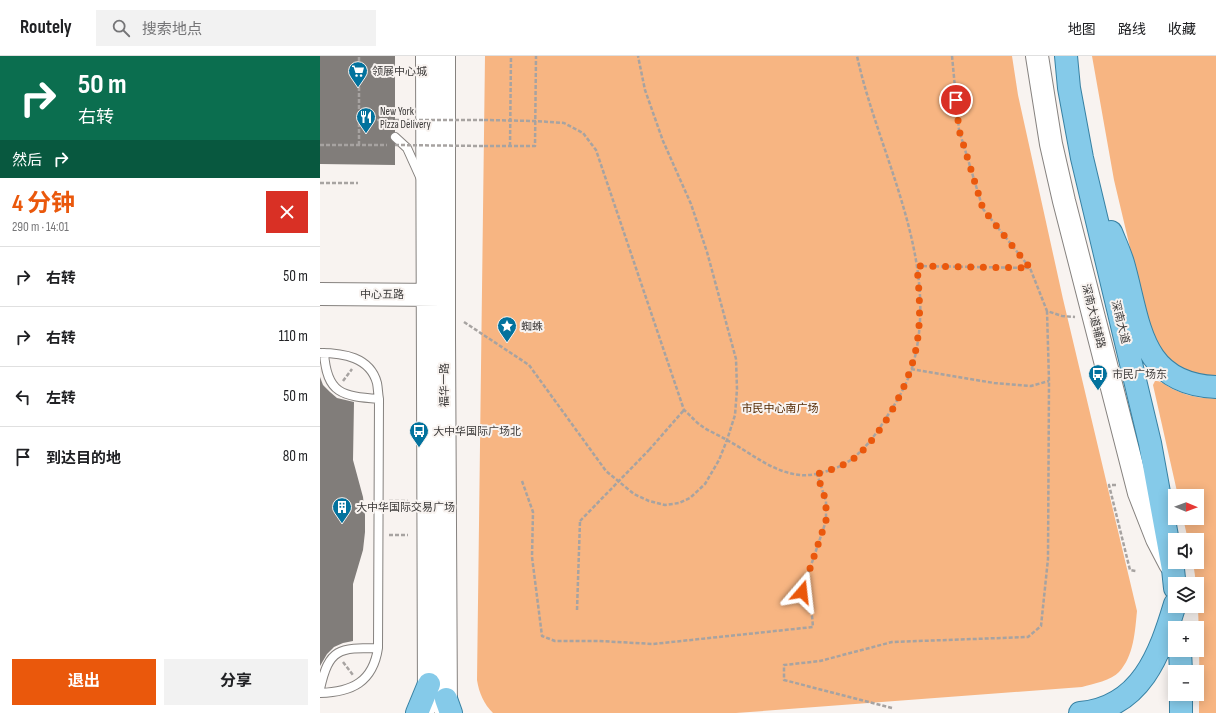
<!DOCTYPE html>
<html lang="zh">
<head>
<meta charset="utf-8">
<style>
	:root { --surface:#fff; --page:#f2f2f2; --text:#202124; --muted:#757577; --line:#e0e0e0; --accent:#ea580c }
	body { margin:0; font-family:"Sofia Sans Condensed","Noto Sans SC",sans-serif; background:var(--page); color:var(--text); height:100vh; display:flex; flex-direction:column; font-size:15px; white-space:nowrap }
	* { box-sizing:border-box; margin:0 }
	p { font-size:13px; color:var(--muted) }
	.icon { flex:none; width:22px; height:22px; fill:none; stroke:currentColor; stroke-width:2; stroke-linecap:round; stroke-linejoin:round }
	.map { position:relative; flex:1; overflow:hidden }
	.side { display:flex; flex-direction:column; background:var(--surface); width:320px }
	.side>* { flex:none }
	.guide { background:#0b6e4f; color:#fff; overflow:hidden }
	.needle { width:26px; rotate:91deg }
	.buttons { position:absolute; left:848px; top:433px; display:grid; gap:8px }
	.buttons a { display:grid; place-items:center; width:36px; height:36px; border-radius:0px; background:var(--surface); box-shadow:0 2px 10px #0003; font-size:20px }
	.pin { position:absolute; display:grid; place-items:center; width:34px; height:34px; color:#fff; margin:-17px; border:2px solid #fff; border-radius:50%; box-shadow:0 1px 4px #0007 }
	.me { position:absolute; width:44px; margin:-22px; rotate:17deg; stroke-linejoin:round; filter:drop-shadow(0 0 3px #0008) }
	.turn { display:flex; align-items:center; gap:14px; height:84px; padding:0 12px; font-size:18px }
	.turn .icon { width:52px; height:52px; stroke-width:2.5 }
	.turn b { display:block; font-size:28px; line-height:34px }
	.then { display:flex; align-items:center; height:38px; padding:0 12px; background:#0003; gap:8px; font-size:15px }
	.round { display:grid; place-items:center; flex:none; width:42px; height:42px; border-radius:0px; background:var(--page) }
	.head { display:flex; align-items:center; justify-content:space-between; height:68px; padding:0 12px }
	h1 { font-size:24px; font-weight:700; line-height:30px; color:var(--accent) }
	.primary-button { display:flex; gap:8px; margin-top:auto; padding:8px 12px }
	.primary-button a { flex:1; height:46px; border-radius:0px; background:var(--accent); color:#fff; font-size:16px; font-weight:700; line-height:46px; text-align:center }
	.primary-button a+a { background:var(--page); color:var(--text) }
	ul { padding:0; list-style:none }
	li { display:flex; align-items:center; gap:12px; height:60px; padding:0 12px; border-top:1px solid var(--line) }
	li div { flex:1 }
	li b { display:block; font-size:15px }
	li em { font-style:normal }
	header { display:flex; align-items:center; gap:24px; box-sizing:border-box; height:56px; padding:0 20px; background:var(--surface); border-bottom:1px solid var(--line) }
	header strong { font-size:19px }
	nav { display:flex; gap:22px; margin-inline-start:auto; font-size:14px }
	.search { width:280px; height:36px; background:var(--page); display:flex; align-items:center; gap:10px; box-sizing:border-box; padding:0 14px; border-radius:0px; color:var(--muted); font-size:15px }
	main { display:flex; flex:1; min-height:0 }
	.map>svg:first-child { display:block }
</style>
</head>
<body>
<header>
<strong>Routely</strong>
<div class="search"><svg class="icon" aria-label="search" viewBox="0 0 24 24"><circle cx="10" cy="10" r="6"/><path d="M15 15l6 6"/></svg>搜索地点</div>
<nav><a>地图</a><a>路线</a><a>收藏</a></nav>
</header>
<main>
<section class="side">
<div class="guide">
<div class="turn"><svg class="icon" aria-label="right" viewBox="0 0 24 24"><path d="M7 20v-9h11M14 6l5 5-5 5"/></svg><div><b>50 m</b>右转</div></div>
<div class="then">然后<svg class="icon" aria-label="right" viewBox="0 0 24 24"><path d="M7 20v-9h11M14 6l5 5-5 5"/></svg></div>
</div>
<div class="head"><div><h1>4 分钟</h1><p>290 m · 14:01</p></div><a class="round" style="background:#d93025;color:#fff"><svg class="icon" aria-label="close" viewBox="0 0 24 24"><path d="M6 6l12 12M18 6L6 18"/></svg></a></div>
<ul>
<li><svg class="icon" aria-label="right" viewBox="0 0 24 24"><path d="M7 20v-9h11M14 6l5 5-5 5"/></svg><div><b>右转</b></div><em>50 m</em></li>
<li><svg class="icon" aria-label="right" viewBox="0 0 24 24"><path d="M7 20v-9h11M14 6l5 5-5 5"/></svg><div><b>右转</b></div><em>110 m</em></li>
<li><svg class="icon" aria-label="left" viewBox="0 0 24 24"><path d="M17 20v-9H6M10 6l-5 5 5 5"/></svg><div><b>左转</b></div><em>50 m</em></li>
<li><svg class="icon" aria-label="arrive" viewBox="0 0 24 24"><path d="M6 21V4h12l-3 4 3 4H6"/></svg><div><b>到达目的地</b></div><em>80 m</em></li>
</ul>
<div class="primary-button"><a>退出</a><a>分享</a></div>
</section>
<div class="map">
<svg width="896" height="657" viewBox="0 0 896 657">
	<rect width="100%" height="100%" fill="#f8f3f0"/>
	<path fill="#f7b582" d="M165,0H692L698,39L743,243L817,555C815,575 814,600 799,616C792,624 773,628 762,631L416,657H173C164,648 159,637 157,624Z
		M772,0H896V321L872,320L849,306L831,280L794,124Z
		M835,325C842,324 849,332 855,334C868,340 882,343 896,342V657H879C879,607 881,555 873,506H877V484H868L863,462H877V440H858L833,329Z"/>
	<path fill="#817d7a" d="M0,0H75V109L0,108Z
		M0,321L3,329L10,336L17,342L34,346L33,404L43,441L45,459V476L43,494L33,528V585L23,587L14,591L7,598L0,610Z"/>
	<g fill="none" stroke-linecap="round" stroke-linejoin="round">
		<g stroke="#86827f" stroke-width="10">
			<path id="lane" d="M75,81L87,92L101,123
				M0,297C23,297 50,301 57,327C58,332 58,338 59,343L58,592C53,626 32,636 0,637
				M4,297C7,338 22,340 59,343
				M0,633C9,592 19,592 58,592"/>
		</g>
		<g stroke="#86827f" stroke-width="24">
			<path id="secondary" d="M107,0L109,647
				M124,0V281L126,657
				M717,0L731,88L744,145L819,437L837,483L850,508
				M0,238L121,239"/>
		</g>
		<g stroke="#3781a3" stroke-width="24">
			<path id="primary" d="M746,0L749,32L762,102L830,387L853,513L855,532
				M791,176C795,186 800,197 803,207C820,266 819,328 896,331
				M860,594L861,616
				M861,638V657
				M126,643L131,657
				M97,657L109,628
				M760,657C821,652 840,598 855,548"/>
		</g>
		<path stroke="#a7a3a1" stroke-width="2.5" stroke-dasharray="4 2" stroke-linecap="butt" d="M632,0L639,74L663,153L710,212
			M39,64H75
			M164,64L215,65L244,67L263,77L276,94L364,354C370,359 374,364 380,369C388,375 399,379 407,384C431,397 452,416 480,419C491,420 502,417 513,413C537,405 553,383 566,362C576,347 586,330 592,312C623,207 559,101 537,0
			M0,89H67
			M39,89V0
			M164,90H215L216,0
			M190,90L191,0
			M0,127H38
			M597,210L710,212L727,255L742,260L755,261
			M144,266L209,309L286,415L314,438L329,445L345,449L359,447L370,442L385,428L399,404L407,384L415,359L417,333L416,303L387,196L371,148L343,85L325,34L318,0
			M591,313L674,327L711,330L729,325
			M23,325L32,313
			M329,394L364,354
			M202,425L213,456L212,501L222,580L235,585H279L333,588L493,571L492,560L482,536L506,465V445L497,418
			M796,429H789L810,514L816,515
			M69,445H88
			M69,479H88
			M257,554L260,465
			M23,606L33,619
			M572,652L464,624V609L500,605L572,586L708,581L721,570L728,503L729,325L727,255"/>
		<use href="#lane" stroke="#fff" stroke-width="8"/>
		<use href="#secondary" stroke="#fff" stroke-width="22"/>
		<use href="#primary" stroke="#85cae9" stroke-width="22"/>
		<path stroke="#a7a3a1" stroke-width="2.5" stroke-dasharray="4 2" stroke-linecap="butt" d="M75,64H164
			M75,89L164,90
			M260,465L329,394"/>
	</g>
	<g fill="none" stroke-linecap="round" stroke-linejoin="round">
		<path stroke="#ea580c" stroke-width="7" stroke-dasharray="0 12.6" d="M482,536L506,465V445L497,418C511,414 527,409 538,399C567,372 594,320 598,280C601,257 599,234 597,210L710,212L663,153L639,74L636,44"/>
	</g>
	<defs>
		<g id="supermarket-pin" transform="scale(1)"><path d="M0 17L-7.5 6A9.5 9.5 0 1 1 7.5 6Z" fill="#02729d" stroke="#f8f3f0"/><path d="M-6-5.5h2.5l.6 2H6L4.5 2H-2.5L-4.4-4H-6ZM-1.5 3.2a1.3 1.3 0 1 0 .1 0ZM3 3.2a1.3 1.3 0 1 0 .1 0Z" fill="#fff"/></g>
		<g id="restaurant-pin" transform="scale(1)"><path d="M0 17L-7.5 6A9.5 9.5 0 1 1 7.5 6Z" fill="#02729d" stroke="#f8f3f0"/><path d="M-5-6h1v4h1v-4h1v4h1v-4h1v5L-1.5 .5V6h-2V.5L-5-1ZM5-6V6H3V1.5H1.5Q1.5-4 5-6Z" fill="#fff"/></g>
		<g id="sight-pin" transform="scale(1)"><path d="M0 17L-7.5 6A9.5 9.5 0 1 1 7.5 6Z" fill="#02729d" stroke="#f8f3f0"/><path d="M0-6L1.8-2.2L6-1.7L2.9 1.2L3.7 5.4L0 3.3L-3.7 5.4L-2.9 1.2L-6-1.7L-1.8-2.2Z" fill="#fff"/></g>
		<g id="bus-pin" transform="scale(1)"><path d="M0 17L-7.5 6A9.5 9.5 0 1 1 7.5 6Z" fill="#02729d" stroke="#f8f3f0"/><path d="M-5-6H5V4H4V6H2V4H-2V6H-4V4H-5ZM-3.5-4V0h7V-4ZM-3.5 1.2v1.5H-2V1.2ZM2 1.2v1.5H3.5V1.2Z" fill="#fff"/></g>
		<g id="building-pin" transform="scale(1)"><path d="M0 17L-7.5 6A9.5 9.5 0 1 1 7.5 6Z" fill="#02729d" stroke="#f8f3f0"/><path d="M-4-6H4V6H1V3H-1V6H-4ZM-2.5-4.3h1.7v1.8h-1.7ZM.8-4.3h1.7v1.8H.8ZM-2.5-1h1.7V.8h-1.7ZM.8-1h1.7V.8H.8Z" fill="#fff"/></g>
	</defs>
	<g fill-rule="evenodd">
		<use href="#supermarket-pin" x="38" y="15"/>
		<use href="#restaurant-pin" x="46" y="61"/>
		<use href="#sight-pin" x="187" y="270"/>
		<use href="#bus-pin" x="778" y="318"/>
		<use href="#bus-pin" x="99" y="375"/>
		<use href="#building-pin" x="22" y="451"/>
	</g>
	<g text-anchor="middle" stroke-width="4" stroke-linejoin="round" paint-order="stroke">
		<g font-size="11" fill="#3d3b3a" stroke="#f8f3f0" text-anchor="start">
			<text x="52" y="19">领展中心城</text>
			<text x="60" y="59">New York<tspan x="60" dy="13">Pizza Delivery</tspan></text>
			<text x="201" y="274">蜘蛛</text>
			<text x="792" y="322">市民广场东</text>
			<text x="113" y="379">大中华国际广场北</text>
			<text x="36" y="455">大中华国际交易广场</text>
		</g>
		<g font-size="11" fill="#3d3b3a" stroke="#f8f3f0">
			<text x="62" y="242">中心五路</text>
			<text transform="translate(774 260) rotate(76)" y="4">深南大道辅路</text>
			<text transform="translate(801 266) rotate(76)" y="4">深南大道</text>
			<text transform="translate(124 329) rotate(-90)" y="4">福华一路</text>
		</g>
		<g font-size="11" fill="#522800" stroke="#f8f3f0">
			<text x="460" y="356">市民中心南广场</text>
		</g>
	</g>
</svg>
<div class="buttons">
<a><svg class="needle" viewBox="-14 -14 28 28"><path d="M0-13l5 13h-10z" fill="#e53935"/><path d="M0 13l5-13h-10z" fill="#757577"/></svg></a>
<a><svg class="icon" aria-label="sound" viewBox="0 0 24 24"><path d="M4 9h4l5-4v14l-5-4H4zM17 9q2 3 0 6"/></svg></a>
<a><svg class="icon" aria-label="layers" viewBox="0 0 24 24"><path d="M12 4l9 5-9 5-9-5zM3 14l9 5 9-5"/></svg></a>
<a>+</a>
<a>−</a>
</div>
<div class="pin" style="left:636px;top:44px;background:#d93025"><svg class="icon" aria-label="arrive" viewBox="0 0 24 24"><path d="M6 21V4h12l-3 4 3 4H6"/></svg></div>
<svg class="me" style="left:482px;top:536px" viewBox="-20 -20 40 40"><path d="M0-17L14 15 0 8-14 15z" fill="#ea580c" stroke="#fff" stroke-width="4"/></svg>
</div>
</main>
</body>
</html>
